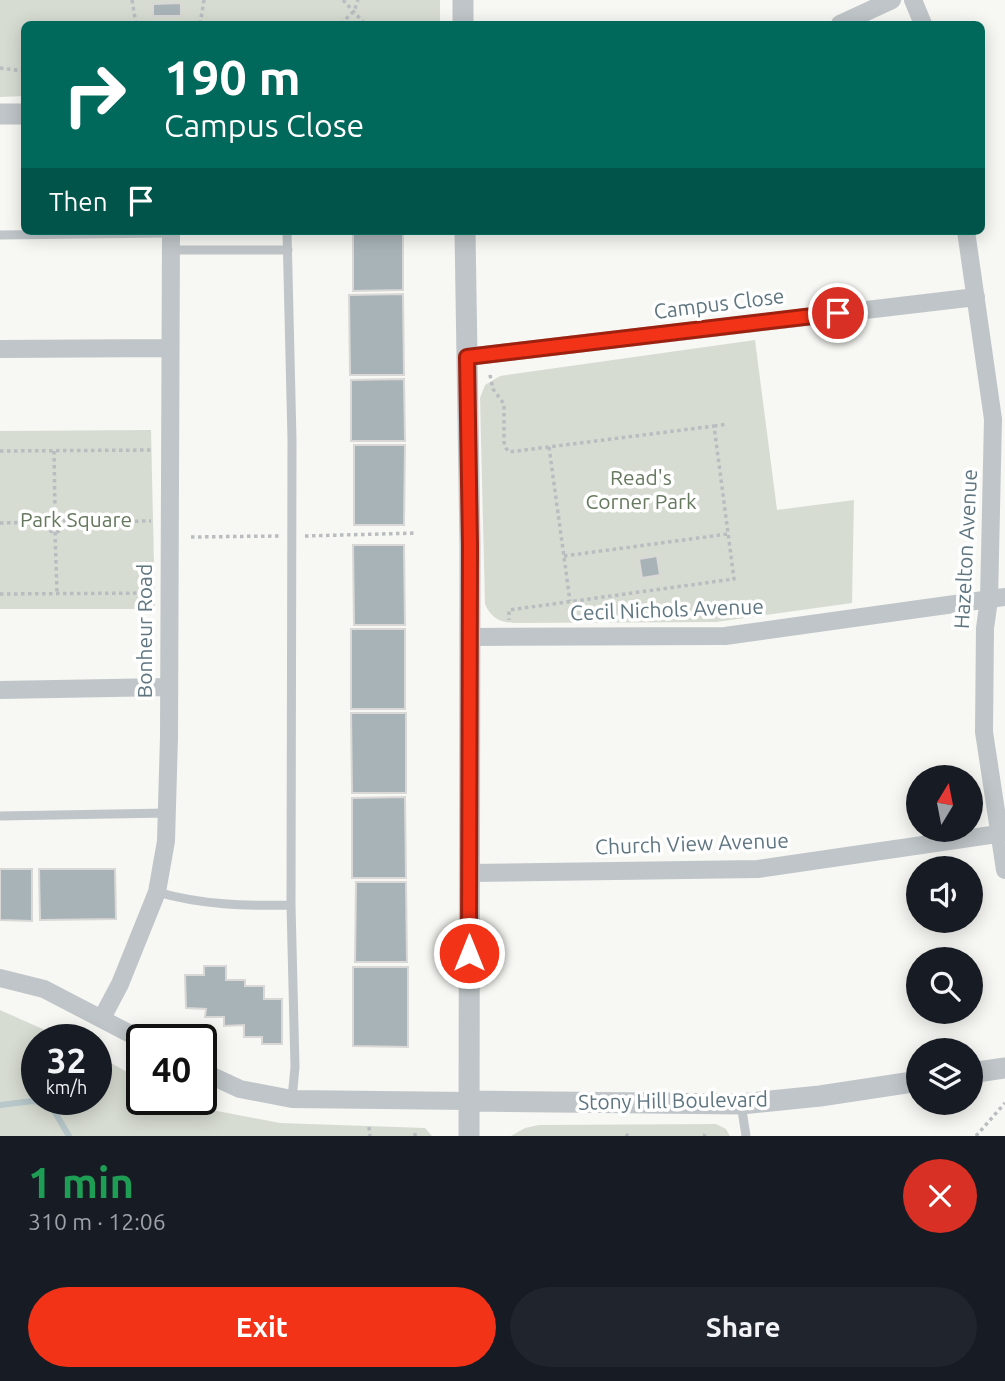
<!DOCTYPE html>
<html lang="en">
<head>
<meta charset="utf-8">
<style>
	:root { --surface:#171b24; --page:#20242c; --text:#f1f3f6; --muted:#9ea1a6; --accent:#f33318 }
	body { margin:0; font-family:Ubuntu,sans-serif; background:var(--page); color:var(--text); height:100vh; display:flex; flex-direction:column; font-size:26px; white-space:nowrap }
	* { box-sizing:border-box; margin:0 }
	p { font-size:23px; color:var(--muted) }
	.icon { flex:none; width:38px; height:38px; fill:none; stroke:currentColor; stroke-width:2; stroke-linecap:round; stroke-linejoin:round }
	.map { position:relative; height:1136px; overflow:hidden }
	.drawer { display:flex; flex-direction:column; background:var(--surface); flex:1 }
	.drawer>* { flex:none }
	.hud { position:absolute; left:21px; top:21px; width:964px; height:214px; border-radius:10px; box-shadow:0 4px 18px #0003; background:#00695c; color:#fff; overflow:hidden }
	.needle { width:46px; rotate:10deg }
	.controls { position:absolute; left:906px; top:765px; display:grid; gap:14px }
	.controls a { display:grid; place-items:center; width:77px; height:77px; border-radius:50%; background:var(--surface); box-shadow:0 4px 18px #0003; font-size:35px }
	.speed { position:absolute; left:21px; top:1024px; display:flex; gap:14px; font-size:35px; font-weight:700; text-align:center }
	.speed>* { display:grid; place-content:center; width:91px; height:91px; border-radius:50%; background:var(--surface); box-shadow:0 4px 18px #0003; line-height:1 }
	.speed small { font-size:18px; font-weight:400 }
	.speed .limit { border:4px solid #111; border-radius:10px; background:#fff; color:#111 }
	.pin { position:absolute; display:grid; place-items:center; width:60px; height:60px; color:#fff; margin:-30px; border:4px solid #fff; border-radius:50%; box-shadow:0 2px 7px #0007 }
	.me { position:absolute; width:77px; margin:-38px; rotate:0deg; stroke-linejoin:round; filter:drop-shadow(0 0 5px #0008) }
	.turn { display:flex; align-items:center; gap:24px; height:147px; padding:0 28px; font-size:32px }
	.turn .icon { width:91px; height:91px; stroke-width:2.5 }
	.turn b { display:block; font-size:49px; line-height:60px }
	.then { display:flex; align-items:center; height:66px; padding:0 28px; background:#0003; gap:14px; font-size:26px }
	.round { display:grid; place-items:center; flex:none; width:74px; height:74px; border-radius:37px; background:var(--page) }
	.summary { display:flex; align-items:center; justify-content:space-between; height:119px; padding:0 28px }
	h1 { font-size:42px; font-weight:700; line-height:52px; color:#1e9e55 }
	.button { display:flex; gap:14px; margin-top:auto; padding:14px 28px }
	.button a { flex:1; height:80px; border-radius:42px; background:var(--accent); color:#fff; font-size:28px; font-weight:700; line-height:80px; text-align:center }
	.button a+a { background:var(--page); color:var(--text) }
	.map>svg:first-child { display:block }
</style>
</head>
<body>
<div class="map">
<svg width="1005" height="1136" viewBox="0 0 1005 1136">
	<rect width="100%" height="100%" fill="#f7f7f3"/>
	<path fill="#d7dcd2" d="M0,0H440V24H24V96L0,97Z
		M755,340L777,510L854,500L852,603L716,622L514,623C499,622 491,618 485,604L480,398L485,385L500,376Z
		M151,430L155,609H0V431Z
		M0,1010L65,1039L37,1040V1099H96V1055L142,1080V1099H176L186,1105L280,1123L425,1128L432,1136H0Z
		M716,1124L726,1129L730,1136H511L525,1128L539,1125Z"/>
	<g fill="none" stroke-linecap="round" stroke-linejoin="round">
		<path stroke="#b7c7ca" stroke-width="6" d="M0,1105L33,1101L50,1104L69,1136"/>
	</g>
	<path fill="#a8b3b8" stroke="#d9d8d6" stroke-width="2" d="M181,3V16H153V4Z
		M353,231H403V290L353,291Z
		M403,294L404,375H350L349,295Z
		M404,379L405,441H351V380Z
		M354,445H405L404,525H354Z
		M353,545H404L405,625H354Z
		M657,556L660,575L642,578L639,559Z
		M351,629H405V709H351Z
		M351,713H406V793H352Z
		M405,797L406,878H352V798Z
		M0,869H32V921L0,920Z
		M39,869H115L116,919L40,920Z
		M356,882H406L407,962H355Z
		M204,966H226V980H245V986H264V999H282V1044H262V1037H244V1025L224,1026V1017H205L206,1009L186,1008L185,975H204Z
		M353,967H408V1047L353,1046Z"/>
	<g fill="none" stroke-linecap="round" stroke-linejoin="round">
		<path stroke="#b9bdc0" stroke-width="3.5" stroke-dasharray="3.5 3.5" stroke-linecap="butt" d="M132,0L136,24
			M343,0L365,24
			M200,24L204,0
			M341,24L354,11L358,0
			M0,68L24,71
			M490,375L493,389L504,404V442L505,447L509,452L714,426L734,579L509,610V620
			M714,426L727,424
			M549,447L570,601
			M0,451L153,450
			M54,451L55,511
			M45 522a10 10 0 1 1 20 0a10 10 0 1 1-20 0Z
			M65,522L151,521
			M0,523L44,522
			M55,532L57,593
			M305,536L417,533
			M191,537L280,536
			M564,556L728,534
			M0,594L152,593
			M369,1127L370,1136
			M626,1134L628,1136
			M415,1136V1133
			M704,1136L705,1134
			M976,1136L1005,1103"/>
		<path stroke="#bfc5c8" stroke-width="9" d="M287,231L292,440L291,905L295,1067L292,1099
			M0,235L171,233
			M170,250H288
			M0,816L168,813
			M157,892C202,905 245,906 291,905
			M741,1104L746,1136"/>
		<path stroke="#bfc5c8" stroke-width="18" d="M913,0L923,24
			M840,24L892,0
			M966,231L993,419L989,600L985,628L984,732L1005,870
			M0,349L169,348
			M467,357L976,297
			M470,637L725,636L1005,597
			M0,690L167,687
			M469,873L758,869L1005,833
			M0,978L44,989L142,1040
			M102,1018L120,984L157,892L166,841L169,737L171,231
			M201,1071L240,1089L292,1099L469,1101"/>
		<path stroke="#bfc5c8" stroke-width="21" d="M463,0V24
			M0,114H24
			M465,231L470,545L469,1136
			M971,1073L1005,1068
			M469,1101L741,1104L820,1096L919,1081"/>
	</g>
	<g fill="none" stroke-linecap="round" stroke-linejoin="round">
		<g stroke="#9e2110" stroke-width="18">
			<path id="route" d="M469,953L470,545L467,357L838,313"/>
		</g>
		<use href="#route" stroke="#f33318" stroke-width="12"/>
	</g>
	<g text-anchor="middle" stroke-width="7" stroke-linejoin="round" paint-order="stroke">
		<g font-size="21" fill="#5f7681" stroke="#fff">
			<text transform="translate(719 304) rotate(-7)" y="7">Campus Close</text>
			<text transform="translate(966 549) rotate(-87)" y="7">Hazelton Avenue</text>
			<text transform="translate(667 610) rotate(-2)" y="7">Cecil Nichols Avenue</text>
			<text transform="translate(145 631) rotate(-90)" y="7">Bonheur Road</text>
			<text transform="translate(692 844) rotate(-2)" y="7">Church View Avenue</text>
			<text transform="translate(673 1101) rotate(-1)" y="7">Stony Hill Boulevard</text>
		</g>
		<g font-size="21" fill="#66795f" stroke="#fff">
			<text x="641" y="485">Read's<tspan x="641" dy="24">Corner Park</tspan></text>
			<text x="76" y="527">Park Square</text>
		</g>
	</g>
</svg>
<div class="controls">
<a><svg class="needle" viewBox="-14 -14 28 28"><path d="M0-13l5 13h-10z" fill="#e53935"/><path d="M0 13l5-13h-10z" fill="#9ea1a6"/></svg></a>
<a><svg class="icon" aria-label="sound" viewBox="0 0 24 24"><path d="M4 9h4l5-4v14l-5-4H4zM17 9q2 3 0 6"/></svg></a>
<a><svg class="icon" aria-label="search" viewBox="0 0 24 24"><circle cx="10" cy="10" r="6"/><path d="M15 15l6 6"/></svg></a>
<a><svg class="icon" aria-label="layers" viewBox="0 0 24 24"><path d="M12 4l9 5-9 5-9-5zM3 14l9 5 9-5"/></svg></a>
</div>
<div class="speed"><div>32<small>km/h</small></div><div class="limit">40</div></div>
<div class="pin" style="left:838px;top:313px;background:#d93025"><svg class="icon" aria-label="arrive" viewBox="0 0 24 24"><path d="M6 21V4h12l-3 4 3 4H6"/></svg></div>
<svg class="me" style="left:469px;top:953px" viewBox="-20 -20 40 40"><circle r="17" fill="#f33318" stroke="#fff" stroke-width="3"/><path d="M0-11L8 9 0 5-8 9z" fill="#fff"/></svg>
<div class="hud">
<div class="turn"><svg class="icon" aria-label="right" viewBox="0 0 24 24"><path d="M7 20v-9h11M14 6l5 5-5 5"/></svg><div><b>190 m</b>Campus Close</div></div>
<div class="then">Then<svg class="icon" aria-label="arrive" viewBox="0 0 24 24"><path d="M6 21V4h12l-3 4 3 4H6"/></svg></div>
</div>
</div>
<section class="drawer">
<div class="summary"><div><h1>1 min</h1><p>310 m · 12:06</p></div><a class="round" style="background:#d93025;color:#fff"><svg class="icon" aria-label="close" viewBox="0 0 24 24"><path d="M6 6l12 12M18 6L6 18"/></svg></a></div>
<div class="button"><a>Exit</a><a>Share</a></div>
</section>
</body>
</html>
